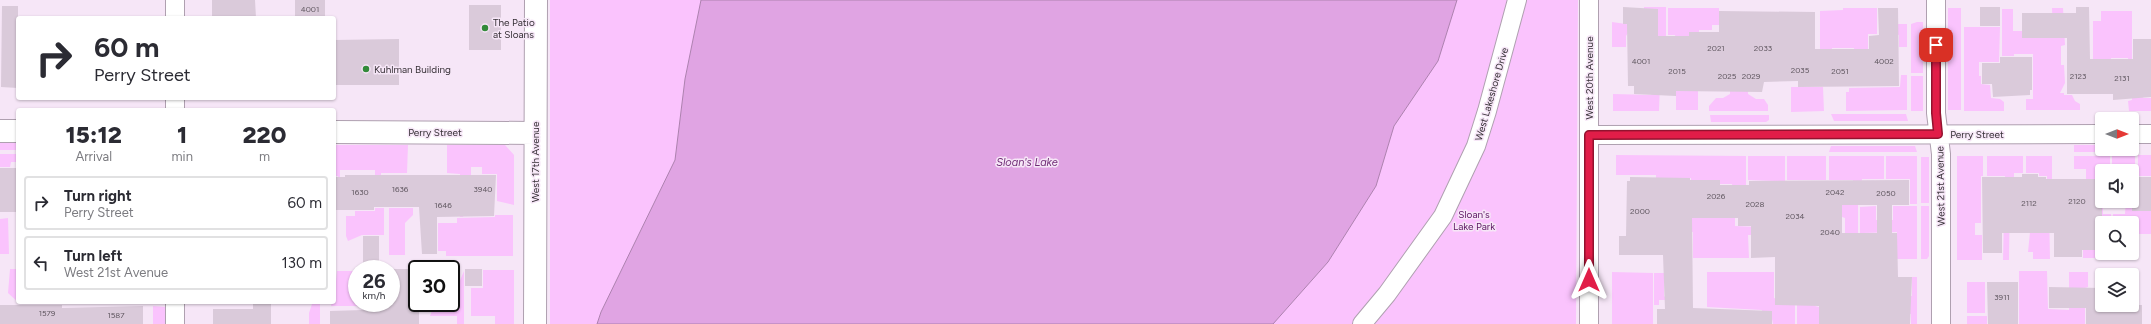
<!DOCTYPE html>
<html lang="en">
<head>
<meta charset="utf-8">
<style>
	:root { --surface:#fff; --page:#f7f7f7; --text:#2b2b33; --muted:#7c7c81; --line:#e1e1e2 }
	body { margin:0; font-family:Figtree,sans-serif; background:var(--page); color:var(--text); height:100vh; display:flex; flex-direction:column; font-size:15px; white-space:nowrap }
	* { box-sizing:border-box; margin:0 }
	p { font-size:13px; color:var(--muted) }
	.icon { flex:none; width:22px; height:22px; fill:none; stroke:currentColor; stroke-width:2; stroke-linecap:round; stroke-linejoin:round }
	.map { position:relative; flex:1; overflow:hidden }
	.panel { position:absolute; left:16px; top:108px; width:320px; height:196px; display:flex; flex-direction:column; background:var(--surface); border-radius:4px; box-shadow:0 1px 3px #0004 }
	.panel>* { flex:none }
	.guide { position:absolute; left:16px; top:16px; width:320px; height:84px; border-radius:4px; box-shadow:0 1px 3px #0004; background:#fff; color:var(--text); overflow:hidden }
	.needle { width:26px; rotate:90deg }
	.buttons { position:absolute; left:2095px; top:112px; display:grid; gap:8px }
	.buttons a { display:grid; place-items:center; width:44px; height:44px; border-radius:4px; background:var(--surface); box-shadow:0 1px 3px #0004; font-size:20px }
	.speed { position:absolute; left:348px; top:260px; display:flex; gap:8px; font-size:20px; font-weight:700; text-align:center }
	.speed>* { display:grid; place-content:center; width:52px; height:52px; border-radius:50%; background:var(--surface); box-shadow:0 1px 3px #0004; line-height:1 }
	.speed small { font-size:10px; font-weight:400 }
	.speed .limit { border:2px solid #111; border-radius:6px; background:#fff; color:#111 }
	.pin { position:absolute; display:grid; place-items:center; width:34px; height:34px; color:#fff; margin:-17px; border-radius:8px; box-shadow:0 2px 6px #0006 }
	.me { position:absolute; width:44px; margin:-22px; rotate:0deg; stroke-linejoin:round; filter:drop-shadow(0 0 3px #0008) }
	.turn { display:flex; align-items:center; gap:14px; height:84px; padding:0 12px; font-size:18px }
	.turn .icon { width:52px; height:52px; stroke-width:2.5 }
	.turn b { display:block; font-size:28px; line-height:34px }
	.eta { display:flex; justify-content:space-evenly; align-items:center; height:68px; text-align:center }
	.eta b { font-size:24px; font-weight:800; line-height:28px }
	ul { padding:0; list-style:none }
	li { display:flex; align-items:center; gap:12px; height:54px; margin:0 8px 6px; padding:0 4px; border:2px solid var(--line); border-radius:4px }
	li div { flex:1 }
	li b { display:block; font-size:15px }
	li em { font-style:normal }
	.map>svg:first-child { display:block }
</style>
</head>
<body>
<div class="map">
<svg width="2151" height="324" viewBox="0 0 2151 324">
	<rect width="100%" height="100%" fill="#f6e6f7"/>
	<path fill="#fac3fd" d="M550,0H701L685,79L675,160L601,312L597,324H550Z
		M1457,0H1578L1576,324H1273L1328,262L1376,186L1394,126L1438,61Z
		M1644,7H1666V45L1644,36Z
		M1668,8H1719V25H1712V30H1699V47L1676,39L1675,35H1668Z
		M1843,8H1877V34H1868V79L1854,57V48H1832V52H1820V11L1843,10Z
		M1948,8H1961V110H1948Z
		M2052,8H2063L2065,45L2061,46V65H2064L2065,83L2060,93H2064V95H2072L2075,101L2080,104V110H2026V99H2033V54H2014V56H2002V9H2013V31H2022L2043,36V38H2053Z
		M2101,11H2132V64H2128V58H2111V90H2093V21H2101Z
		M1612,22L1633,25L1626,36V47H1612Z
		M1917,22H1923V73H1911V24Z
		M1879,24H1907V47H1899V35H1879Z
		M1964,27H2000L1999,62H1979V76H1981V84L1990,85L1991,98L2000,99L2004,102V111H1964Z
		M1901,75H1907V110L1846,111V92H1849V88L1900,87Z
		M1911,76H1923V111H1911Z
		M1660,83L1659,111H1613V94L1651,95Z
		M1791,87H1823L1824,111L1791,112Z
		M1730,89H1748V94L1756,99H1764L1768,105V111H1709V106L1716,98H1723L1730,94Z
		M1676,91H1698V110H1676Z
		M2132,94H2143V98H2151V111H2129L2128,101L2132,100Z
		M1831,114H1906L1908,121H1834Z
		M1710,115H1769V120L1766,122H1711Z
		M0,143H18V150H0Z
		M334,145H408L407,173H381V207H375V170H340V205H338V176H334Z
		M447,145H505L514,155V205L497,201V174H482V167H471V177L463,200V217H460V174L447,173Z
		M2074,145H2102V149H2132V145H2135V152H2074Z
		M1831,146H1915L1917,152H1829Z
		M0,154H17V162H11L10,167H0Z
		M1616,155L1746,156V200L1735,217V226L1758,227V235H1748L1749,258H1693V232H1688L1691,214L1711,213L1712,218H1731L1732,184H1720V180L1691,213V178H1668V217L1656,243V175H1616Z
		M2138,155H2151V176H2138Z
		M1748,156H1785V202L1774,235V181L1748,180Z
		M1787,156H1826V180H1787Z
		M1829,156H1884V179H1862L1861,199H1858V259L1845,238V218L1842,217V205L1853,204V180H1829Z
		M1886,156H1917V204H1910V179H1886Z
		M1957,156H1983V176H1981V223H1975V235H1982V260H1957Z
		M1987,156H2023V173H2014V184L2010,192L2009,260H2003L2005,176H1987Z
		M2026,156H2052V181H2047V176H2039V173H2026Z
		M2074,156H2110V171L2100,172V207H2103V214H2111V223H2102L2095,233V258H2083V239L2086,224V169H2074Z
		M2112,156H2135V175H2132V171H2112Z
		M1921,157H1929V203H1921Z
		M2126,201H2131V203L2133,204V211H2151V234H2132V223H2113V214H2125Z
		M1876,206V220H1893V206H1917V259H1896L1897,232L1863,233V252H1860V207Z
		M1921,206H1929V256L1927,259H1921Z
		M375,208H384V235H362L348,241L346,236V216H355V211H375Z
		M389,208H413V215L405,223V255H389Z
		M2049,209L2050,259H2033V252H2028L2031,222Z
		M495,215H513V256H446V251H438V223H457V218L495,217Z
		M8,218L9,254H0V219Z
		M10,269H18V302H24V304H20L8,293Z
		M483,270H514V324H495V316H471V288H483Z
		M337,271H357V303H361V306H331L332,302H334Z
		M464,271V324H457V316H430L435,303H451V288L459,283Z
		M2019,271H2047L2048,309L2069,310V272H2088V287L2085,288V324H2019Z
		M1612,272L1653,273V324H1612Z
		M1707,272H1774V298L1795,305V324H1773L1772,319H1762V310L1707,307Z
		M1797,272L1815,299V306L1819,307V324H1797Z
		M1654,273H1664V296L1668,300H1659V305H1654Z
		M412,275H417V297H409L398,289H412Z
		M1912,277H1917V324H1911V314H1907L1898,296H1912Z
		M1967,282H1985V313H1967Z
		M292,302H320V324H309V313L312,304H291Z
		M153,306L165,307V324H153Z
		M1967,316H1987V324H1967Z"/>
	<path fill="#e0a4e3" stroke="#ad81af" d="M701,0H1457L1438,61L1394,126L1376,186L1328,262L1273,324H597L601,312L675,160L685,79Z"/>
	<path fill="#dacada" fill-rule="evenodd" d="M212,0H255L256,18H212Z
		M295,0H325V18H295Z
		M469,5H501V50H469Z
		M2,6H18V88L1,87Z
		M1623,7L1658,9V36H1689V32H1719V11L1815,12V49H1869V36L1879,35L1878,8H1898L1899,86L1798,87V81L1764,82L1762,92L1676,91V96L1634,94V86H1628L1627,24H1623Z
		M1980,7H2000V26H1980Z
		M2076,7H2089L2090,59H2133V39H2151V97L2113,100V94H2067V38H2022V13H2076Z
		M399,39V85H334V40Z
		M2000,57H2032V90H2030V95L1993,97L1992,84H1982V63H2000Z
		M0,168H18V201H16V212H0Z
		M2022,174H2038V177H2046V179H2102V250H2082V257H2054V233H2002V253H1983L1982,177H2022Z
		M345,175H496L494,216L437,217V254H422L419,207H374V210H334V177H345Z
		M1630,177L1690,178V180H1720V185H1749V181L1909,180V205H1892V233H1897L1898,277H1912L1910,324H1819V306L1775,305V257L1751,258V226H1738V218H1692L1693,308L1772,311V324H1657V309H1665L1663,255H1619V236H1626L1627,181H1630ZM1842,205H1877V233H1842Z
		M2132,177H2151V211H2132Z
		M363,236H379V269H363Z
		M394,269H411V303H419V324H330V311L363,310V303H393Z
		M465,269H482V286H465Z
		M1987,282H2018V324H1988Z
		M2049,287L2102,288V305H2142V324H2086V308H2049Z
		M253,304H271V324H213V309H253Z
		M0,305H62V308L143,306V324H0Z"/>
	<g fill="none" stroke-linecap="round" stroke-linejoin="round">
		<g stroke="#afa0b0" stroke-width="20">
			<path id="minor" d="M175,0V18
				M1589,0V324
				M1936,0V113L1941,154V324
				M175,98V110
				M2132,134H2151
				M1589,135L2102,134
				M175,302V324
				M1362,324L1387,294L1443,216L1476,146L1487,111L1517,0"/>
		</g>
		<g stroke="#afa0b0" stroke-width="24">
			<path id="tertiary" d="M0,131H18
				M334,132L535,133
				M535,324L536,0"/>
		</g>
		<use href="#minor" stroke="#fff" stroke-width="18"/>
		<use href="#tertiary" stroke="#fff" stroke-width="22"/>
	</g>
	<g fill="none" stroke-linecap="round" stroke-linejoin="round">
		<g stroke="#92132f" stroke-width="10">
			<path id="route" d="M1589,280V135L1938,134L1936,113V45"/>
		</g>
		<use href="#route" stroke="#e11d48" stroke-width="7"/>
	</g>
	<g fill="#328a39" stroke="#f6e6f7" stroke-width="1.5">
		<circle cx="485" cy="28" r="4"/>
		<circle cx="366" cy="69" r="4"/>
	</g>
	<g text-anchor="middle" stroke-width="3" stroke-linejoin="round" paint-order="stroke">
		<g font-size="8" fill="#5f565f">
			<text x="310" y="12">4001</text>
			<text x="1716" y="51">2021</text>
			<text x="1763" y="51">2033</text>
			<text x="1641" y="64">4001</text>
			<text x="1884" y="64">4002</text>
			<text x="1800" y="73">2035</text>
			<text x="1677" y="74">2015</text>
			<text x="1840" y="74">2051</text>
			<text x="1727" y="79">2025</text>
			<text x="1751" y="79">2029</text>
			<text x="2078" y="79">2123</text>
			<text x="2122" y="81">2131</text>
			<text x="400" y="192">1636</text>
			<text x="483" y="192">3940</text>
			<text x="360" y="195">1630</text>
			<text x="1835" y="195">2042</text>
			<text x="1886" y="196">2050</text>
			<text x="1716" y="199">2026</text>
			<text x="2077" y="204">2120</text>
			<text x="2029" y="206">2112</text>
			<text x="1755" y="207">2028</text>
			<text x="443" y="208">1646</text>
			<text x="1640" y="214">2000</text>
			<text x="1795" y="219">2034</text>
			<text x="1830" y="235">2040</text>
			<text x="2002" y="300">3911</text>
			<text x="47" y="316">1579</text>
			<text x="116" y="318">1587</text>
		</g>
		<g font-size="10" fill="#363036" stroke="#f6e6f7" text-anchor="start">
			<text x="493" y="26">The Patio<tspan x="493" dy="12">at Sloans</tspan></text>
			<text x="374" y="73">Kuhlman Building</text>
		</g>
		<g font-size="10" fill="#363036" stroke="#f6e6f7">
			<text transform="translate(1589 78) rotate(-90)" y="4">West 20th Avenue</text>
			<text transform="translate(1491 94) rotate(-74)" y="4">West Lakeshore Drive</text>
			<text x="435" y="136">Perry Street</text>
			<text x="1977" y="138">Perry Street</text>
			<text transform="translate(535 162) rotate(-90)" y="4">West 17th Avenue</text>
			<text transform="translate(1940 186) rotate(-91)" y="4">West 21st Avenue</text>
		</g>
		<g font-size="10" fill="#5c1662" stroke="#f6e6f7">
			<text x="1474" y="218">Sloan's<tspan x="1474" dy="12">Lake Park</tspan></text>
		</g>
		<g font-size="11" font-style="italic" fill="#702b76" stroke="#f6e6f7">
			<text x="1027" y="166">Sloan's Lake</text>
		</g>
	</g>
</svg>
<div class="buttons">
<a><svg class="needle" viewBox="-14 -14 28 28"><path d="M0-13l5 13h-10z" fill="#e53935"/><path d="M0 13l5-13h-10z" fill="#7c7c81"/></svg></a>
<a><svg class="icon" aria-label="sound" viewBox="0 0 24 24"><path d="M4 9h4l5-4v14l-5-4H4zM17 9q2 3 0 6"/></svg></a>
<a><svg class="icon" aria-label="search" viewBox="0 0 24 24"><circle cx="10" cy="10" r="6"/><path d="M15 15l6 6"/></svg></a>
<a><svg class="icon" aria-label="layers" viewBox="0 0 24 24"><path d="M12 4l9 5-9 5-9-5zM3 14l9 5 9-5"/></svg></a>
</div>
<div class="speed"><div>26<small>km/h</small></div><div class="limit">30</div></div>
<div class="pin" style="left:1936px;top:45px;background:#d93025"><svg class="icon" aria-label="arrive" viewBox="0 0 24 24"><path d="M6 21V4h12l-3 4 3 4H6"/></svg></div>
<svg class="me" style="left:1589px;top:280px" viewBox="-20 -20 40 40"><path d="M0-17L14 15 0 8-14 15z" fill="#e11d48" stroke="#fff" stroke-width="4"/></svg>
<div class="guide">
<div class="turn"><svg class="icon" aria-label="right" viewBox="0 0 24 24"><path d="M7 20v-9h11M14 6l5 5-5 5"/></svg><div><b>60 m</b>Perry Street</div></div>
</div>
<section class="panel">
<div class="eta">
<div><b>15:12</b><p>Arrival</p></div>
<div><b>1</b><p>min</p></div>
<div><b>220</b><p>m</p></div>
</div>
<ul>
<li><svg class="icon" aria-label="right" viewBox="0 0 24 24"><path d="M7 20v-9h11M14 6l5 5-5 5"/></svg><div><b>Turn right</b><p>Perry Street</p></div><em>60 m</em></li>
<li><svg class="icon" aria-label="left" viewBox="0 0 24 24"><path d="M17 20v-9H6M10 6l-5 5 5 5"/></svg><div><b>Turn left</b><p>West 21st Avenue</p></div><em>130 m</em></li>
</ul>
</section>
</div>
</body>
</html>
